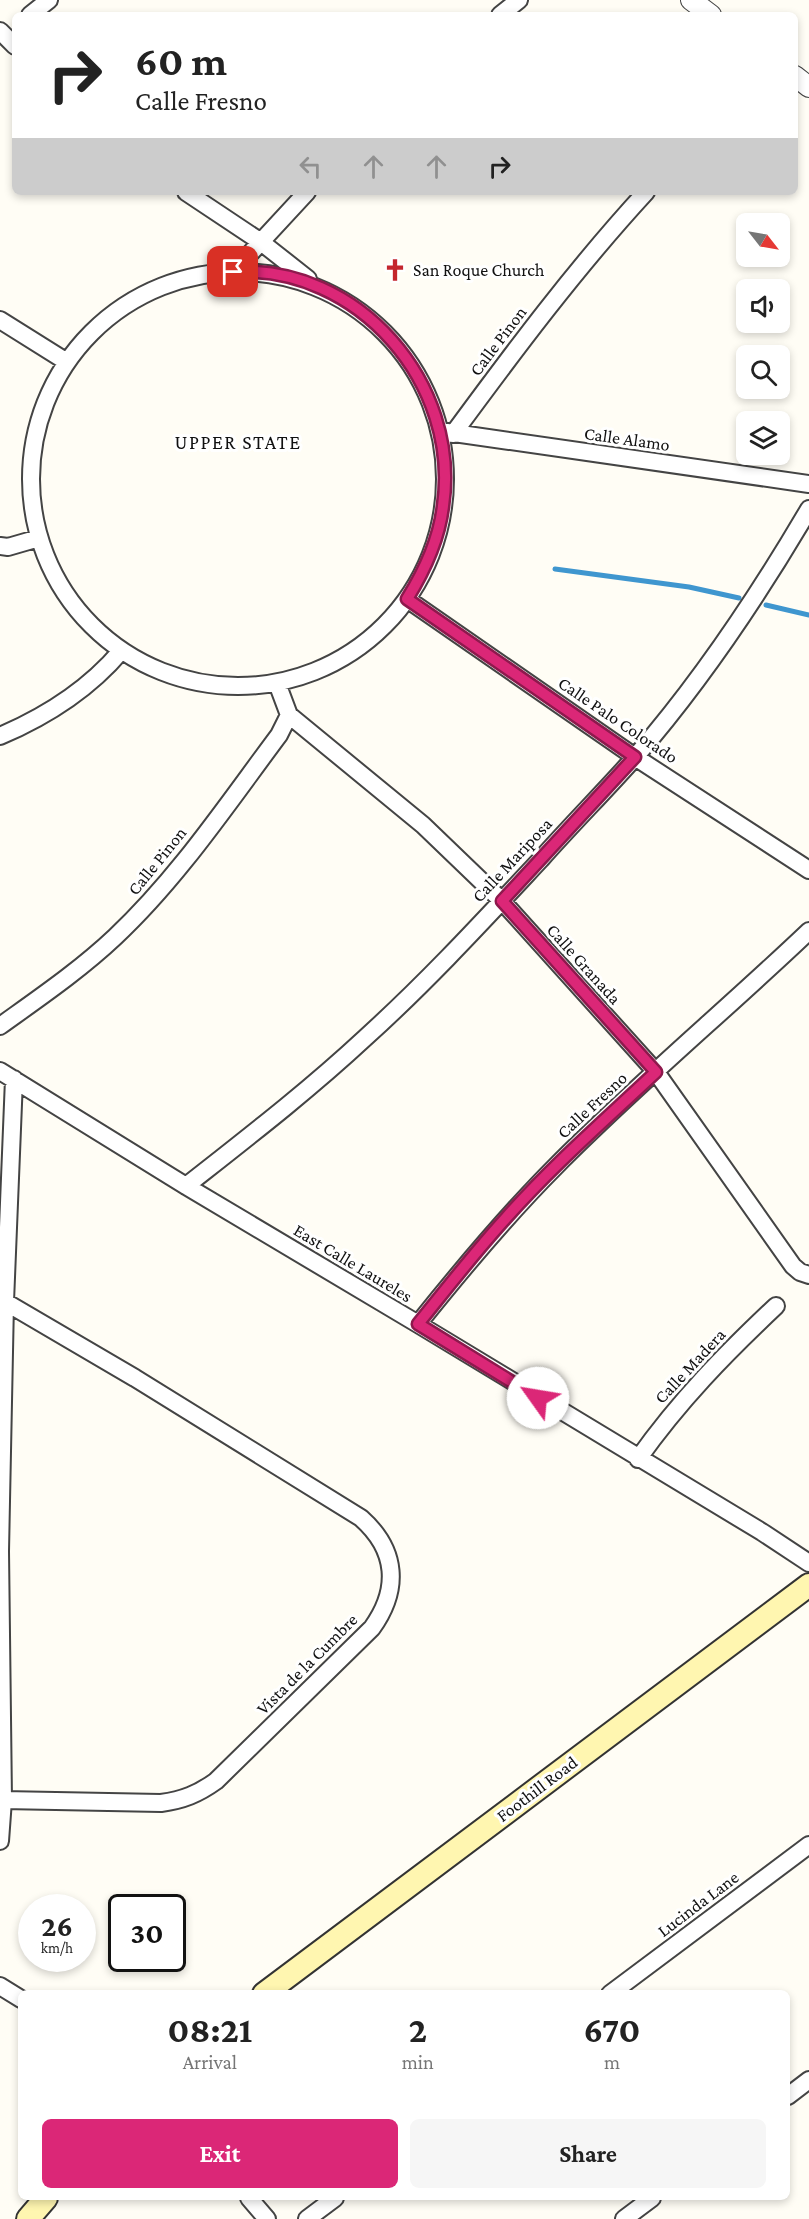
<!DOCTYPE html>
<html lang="en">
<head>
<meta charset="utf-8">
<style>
	:root { --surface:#fff; --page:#f6f6f6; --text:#222; --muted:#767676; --accent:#db2777 }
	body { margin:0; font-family:"Crimson Pro",serif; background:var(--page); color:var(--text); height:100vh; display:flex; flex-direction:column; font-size:22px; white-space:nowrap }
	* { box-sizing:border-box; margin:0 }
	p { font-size:20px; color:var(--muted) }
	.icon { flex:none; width:33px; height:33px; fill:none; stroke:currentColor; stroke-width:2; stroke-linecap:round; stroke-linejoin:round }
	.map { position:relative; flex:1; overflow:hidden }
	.drawer { position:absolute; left:18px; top:1990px; width:772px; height:210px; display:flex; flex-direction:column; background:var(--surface); border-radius:9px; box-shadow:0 3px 9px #0003 }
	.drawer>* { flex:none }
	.hud { position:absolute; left:12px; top:12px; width:786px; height:183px; border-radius:9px; box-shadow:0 3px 9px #0003; background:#fff; color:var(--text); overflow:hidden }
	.needle { width:39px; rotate:121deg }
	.tools { position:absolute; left:736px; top:213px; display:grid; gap:12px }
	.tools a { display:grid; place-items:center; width:54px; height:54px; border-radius:9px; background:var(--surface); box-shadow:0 3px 9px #0003; font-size:30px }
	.speed { position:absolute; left:18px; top:1894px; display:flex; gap:12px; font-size:30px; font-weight:700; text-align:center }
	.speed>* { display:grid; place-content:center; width:78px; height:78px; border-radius:50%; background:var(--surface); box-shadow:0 3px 9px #0003; line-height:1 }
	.speed small { font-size:15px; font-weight:400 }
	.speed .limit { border:3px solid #111; border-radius:9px; background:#fff; color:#111 }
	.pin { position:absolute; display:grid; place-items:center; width:51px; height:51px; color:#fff; margin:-26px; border-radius:12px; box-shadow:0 3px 9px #0006 }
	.me { position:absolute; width:66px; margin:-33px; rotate:302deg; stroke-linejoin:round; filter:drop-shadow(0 0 4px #0008) }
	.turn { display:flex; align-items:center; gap:21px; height:126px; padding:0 24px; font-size:27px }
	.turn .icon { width:78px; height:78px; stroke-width:2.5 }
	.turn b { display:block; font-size:42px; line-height:51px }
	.lanes { display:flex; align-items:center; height:57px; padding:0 24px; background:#0003; justify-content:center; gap:30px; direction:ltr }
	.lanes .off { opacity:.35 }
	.eta { display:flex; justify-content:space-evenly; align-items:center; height:102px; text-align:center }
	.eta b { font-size:36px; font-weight:700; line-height:42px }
	.cta { display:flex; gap:12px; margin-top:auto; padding:12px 24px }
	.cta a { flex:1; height:69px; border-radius:9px; background:var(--accent); color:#fff; font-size:24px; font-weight:700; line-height:69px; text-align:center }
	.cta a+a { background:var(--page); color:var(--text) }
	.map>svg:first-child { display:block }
</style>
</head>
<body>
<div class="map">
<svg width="809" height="2219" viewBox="0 0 809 2219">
	<rect width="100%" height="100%" fill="#fffdf5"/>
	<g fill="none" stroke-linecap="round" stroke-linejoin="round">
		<path stroke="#3f96cf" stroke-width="5" d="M555,569L689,587L739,598
			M766,605L809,615"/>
		<g stroke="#444" stroke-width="20">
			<path id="minor" d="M30,15L49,0
				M500,15L519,0
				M0,31L15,46
				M186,192L261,242L308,279
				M31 479a207 207 0 1 1 414 0a207 207 0 1 1-414 0Z
				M233,272L307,192
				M0,320L67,362
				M440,431L809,484
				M453,434C514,351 576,268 646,192
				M0,546L8,547L39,538
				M407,599L635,757L809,870
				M289,715L423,825L502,901L656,1072L793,1266L800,1272L809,1275
				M0,736C47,716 88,690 121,651
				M0,1026C39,998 80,970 115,937C178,878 228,803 279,735L289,715L277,683
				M0,1071L186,1186L418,1324L762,1532L809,1563
				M186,1186C247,1138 308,1091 365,1038C427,982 484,920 541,859C572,824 605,791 636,756C702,680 758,596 809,509
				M0,1299L135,1378L361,1518C397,1550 400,1589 372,1628L216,1781C198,1794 183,1800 161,1803L3,1800
				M418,1324C462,1269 506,1216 556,1166C637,1084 726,1010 809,931
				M638,1459C680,1400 724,1355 776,1306
				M0,1841L3,1800L0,1551L5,1302L14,1079
				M0,1986L21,1999
				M610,1994L809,1845
				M788,2096L809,2080
				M249,2198L267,2219
				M307,2219L335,2198
				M624,2219L652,2198"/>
		</g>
		<g stroke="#444" stroke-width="22">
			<path id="tertiary" d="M691,0L711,15
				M795,76L809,87"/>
		</g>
		<g stroke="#333" stroke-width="26">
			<path id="secondary" d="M264,1994L809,1585
				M28,2219L46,2198"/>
		</g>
		<use href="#minor" stroke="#fff" stroke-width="16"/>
		<use href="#tertiary" stroke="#fff" stroke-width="20"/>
		<use href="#secondary" stroke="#fff6b0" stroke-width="22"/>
	</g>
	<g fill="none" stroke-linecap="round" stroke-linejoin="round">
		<g stroke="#8e194d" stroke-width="15">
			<path id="route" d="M233,272C358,264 461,384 443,506C439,540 425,570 407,599L635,757L502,901L656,1072C605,1120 552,1166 506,1218C475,1252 447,1288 418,1324L538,1398"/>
		</g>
		<use href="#route" stroke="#db2777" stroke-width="10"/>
	</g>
	<defs>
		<g id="church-bare" transform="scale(1.8)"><path d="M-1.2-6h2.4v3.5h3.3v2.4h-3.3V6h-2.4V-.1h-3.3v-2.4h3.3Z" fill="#c4262e" stroke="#fff" stroke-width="2.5" paint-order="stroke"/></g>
	</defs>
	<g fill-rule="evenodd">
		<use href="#church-bare" x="395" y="270"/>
	</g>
	<g text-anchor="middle" stroke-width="6" stroke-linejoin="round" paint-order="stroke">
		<g font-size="18" fill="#111" stroke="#fff" text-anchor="start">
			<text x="413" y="276">San Roque Church</text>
		</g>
		<g font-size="18" fill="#111" stroke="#fff">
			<text transform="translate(498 341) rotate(-53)" y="6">Calle Pinon</text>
			<text transform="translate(627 439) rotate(8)" y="6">Calle Alamo</text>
			<text transform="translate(618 720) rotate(34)" y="6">Calle Palo Colorado</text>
			<text transform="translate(512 860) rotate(-47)" y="6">Calle Mariposa</text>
			<text transform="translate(157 861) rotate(-51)" y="6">Calle Pinon</text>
			<text transform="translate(584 964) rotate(48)" y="6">Calle Granada</text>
			<text transform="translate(592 1105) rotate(-43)" y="6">Calle Fresno</text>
			<text transform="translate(353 1263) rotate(31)" y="6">East Calle Laureles</text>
			<text transform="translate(690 1366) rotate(-47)" y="6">Calle Madera</text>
			<text transform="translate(307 1664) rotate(-45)" y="6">Vista de la Cumbre</text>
			<text transform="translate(537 1789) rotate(-37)" y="6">Foothill Road</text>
			<text transform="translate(698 1904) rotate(-37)" y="6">Lucinda Lane</text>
		</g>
		<g font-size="20" letter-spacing="1.5" fill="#111" stroke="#fff">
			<text x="238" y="449">UPPER STATE</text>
		</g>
	</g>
</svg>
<div class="tools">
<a><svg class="needle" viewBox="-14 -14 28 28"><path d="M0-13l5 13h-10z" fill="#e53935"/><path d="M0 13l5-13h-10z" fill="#767676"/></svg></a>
<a><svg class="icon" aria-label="sound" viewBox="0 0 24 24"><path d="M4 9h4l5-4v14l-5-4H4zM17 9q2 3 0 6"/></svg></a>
<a><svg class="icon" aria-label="search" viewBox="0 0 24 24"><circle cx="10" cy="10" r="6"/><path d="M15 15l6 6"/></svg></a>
<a><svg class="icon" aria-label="layers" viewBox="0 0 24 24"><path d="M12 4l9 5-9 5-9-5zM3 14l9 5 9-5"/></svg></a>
</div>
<div class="speed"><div>26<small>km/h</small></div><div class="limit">30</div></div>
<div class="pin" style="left:233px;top:272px;background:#d93025"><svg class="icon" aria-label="arrive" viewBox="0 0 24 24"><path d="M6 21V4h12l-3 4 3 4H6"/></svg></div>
<svg class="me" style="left:538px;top:1398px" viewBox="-20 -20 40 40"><circle r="19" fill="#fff"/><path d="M0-13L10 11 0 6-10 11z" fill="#db2777"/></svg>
<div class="hud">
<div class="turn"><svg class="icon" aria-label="right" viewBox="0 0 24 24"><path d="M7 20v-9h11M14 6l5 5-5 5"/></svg><div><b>60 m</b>Calle Fresno</div></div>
<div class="lanes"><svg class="icon off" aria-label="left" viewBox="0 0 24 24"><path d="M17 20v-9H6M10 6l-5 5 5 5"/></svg><svg class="icon off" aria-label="ahead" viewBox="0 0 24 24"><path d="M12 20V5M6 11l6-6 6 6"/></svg><svg class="icon off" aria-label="ahead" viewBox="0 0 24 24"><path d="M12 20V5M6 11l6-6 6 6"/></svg><svg class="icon" aria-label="right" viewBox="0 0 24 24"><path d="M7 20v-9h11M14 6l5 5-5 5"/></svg></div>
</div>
<section class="drawer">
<div class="eta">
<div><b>08:21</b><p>Arrival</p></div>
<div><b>2</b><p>min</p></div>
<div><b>670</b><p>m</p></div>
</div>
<div class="cta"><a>Exit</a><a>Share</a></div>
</section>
</div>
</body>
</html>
